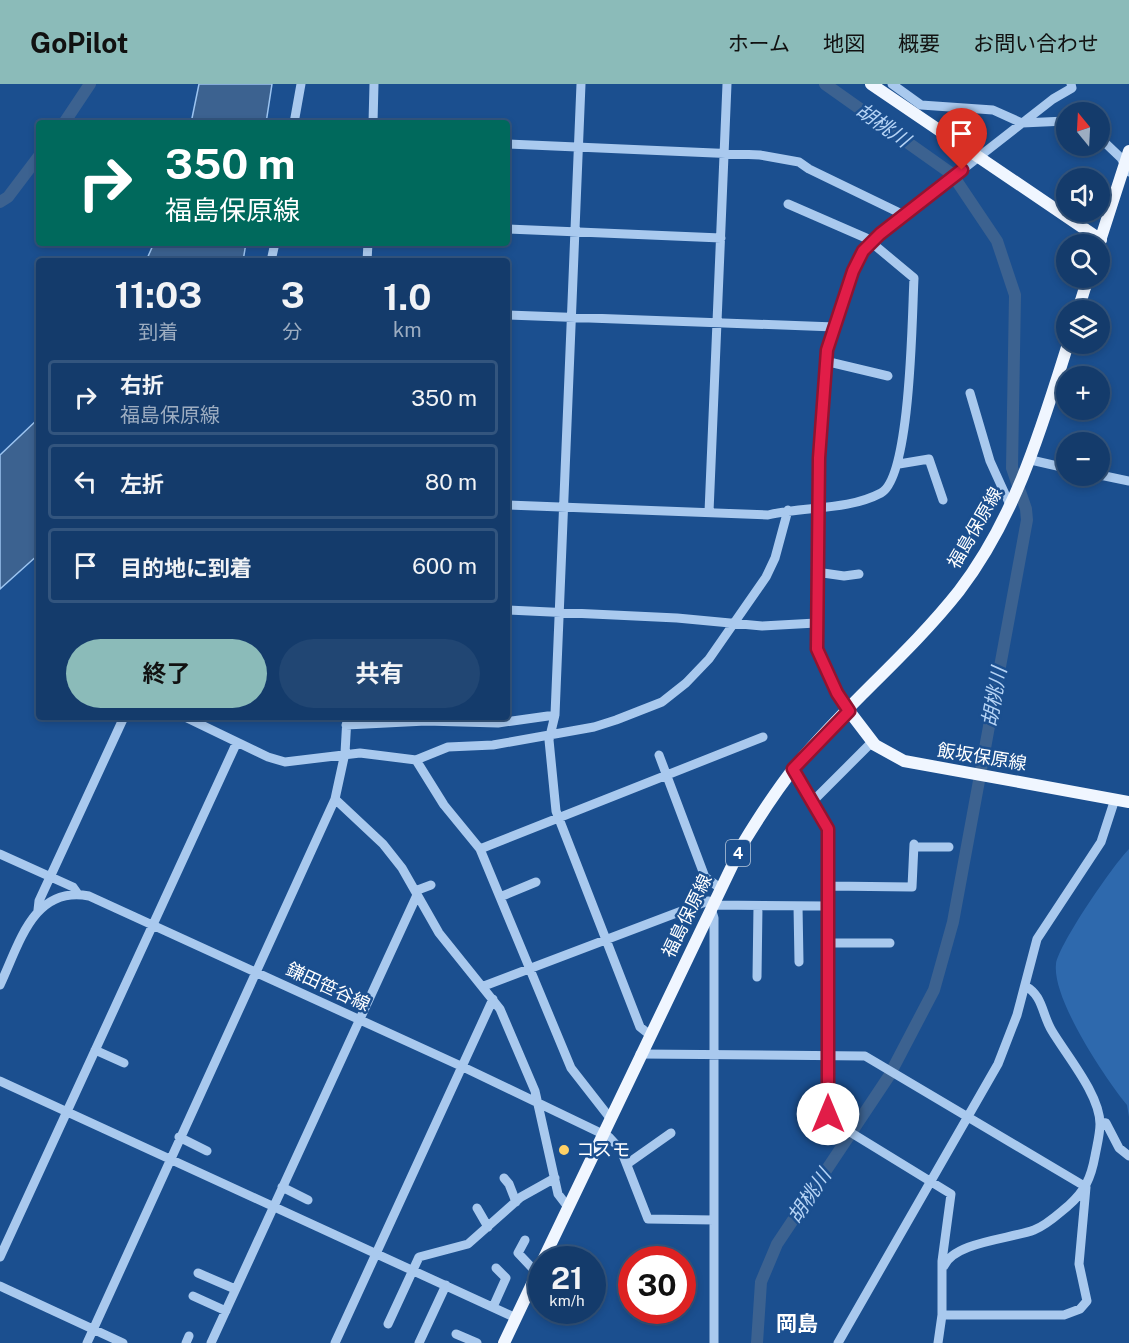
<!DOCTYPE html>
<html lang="ja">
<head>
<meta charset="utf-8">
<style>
	:root { --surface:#143b6b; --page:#214673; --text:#f1f3f6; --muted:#9dadc1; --line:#33557e; --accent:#8bbbb9 }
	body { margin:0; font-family:"Public Sans","Noto Sans JP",sans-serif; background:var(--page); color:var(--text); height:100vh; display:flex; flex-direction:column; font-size:22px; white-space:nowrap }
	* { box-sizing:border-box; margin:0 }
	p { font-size:20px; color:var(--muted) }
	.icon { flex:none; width:33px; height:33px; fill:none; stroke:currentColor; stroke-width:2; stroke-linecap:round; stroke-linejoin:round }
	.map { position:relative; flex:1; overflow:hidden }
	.panel { position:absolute; left:36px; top:174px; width:474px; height:462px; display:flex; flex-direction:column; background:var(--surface); border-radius:6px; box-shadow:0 3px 9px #0003,0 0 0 2px var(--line) }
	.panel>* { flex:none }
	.banner { position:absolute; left:36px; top:36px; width:474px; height:126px; border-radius:6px; box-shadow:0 3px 9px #0003,0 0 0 2px var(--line); background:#00695c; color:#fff; overflow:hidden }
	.needle { width:39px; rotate:342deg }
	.buttons { position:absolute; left:1056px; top:18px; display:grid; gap:12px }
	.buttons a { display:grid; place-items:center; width:54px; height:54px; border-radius:50%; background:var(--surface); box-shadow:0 3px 9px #0003,0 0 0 2px var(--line); font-size:30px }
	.speed { position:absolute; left:528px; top:1162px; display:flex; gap:12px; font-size:30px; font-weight:700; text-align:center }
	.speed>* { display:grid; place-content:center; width:78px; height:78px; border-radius:50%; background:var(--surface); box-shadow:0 3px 9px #0003,0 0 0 2px var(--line); line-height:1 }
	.speed small { font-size:15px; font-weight:400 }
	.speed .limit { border:9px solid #d22; background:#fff; color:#111 }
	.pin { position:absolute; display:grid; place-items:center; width:51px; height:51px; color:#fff; margin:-62px -26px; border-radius:50% 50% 50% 0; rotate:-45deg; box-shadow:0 0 6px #0007 }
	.pin .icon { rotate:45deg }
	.me { position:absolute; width:66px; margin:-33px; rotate:0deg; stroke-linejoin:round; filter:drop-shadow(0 0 4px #0008) }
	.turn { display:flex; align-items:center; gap:21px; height:126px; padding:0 30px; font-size:27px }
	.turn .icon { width:78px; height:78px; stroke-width:2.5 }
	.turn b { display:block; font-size:42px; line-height:51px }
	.eta { display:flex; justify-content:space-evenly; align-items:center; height:102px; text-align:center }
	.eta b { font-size:36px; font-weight:700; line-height:42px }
	.primary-button { display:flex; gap:12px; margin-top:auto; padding:12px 30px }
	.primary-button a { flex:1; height:69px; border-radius:36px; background:var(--accent); color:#111; font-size:24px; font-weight:700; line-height:69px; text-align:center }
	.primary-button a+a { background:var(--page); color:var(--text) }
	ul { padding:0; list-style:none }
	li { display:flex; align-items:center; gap:18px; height:75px; margin:0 12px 9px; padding:0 18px; border:3px solid var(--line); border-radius:6px }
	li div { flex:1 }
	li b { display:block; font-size:22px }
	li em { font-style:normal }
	header { display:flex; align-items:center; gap:36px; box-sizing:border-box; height:84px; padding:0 30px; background:var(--accent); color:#111 }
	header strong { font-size:28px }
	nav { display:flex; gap:33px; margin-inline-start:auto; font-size:21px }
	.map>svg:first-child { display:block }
</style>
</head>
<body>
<header>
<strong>GoPilot</strong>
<nav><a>ホーム</a><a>地図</a><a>概要</a><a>お問い合わせ</a></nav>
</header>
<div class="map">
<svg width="1129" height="1259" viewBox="0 0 1129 1259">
	<rect width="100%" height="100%" fill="#1b4f8f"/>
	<path fill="#2e69ad" d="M1129,765V1033L1127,1021C1105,994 1052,915 1056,880C1059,860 1113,781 1129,765Z"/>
	<path fill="#3c6290" stroke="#9cc4f0" stroke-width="1.5" d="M199,0H272L266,39H191Z
		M154,159H246L243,177H146Z
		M39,334V470L0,505V371Z"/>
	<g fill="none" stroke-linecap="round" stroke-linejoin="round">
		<path stroke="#3c6290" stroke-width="12" d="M64,39L90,0
			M0,118L8,113L39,72
			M757,1259L761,1198L777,1160L889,992L934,906L953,838L1027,436L1026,425L1012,384L1015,211L997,157L952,90L825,0"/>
		<path stroke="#a9c9ee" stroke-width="9" d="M581,0L555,631L549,656L556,727L640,943L650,951
			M892,0L921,21L993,26L1022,39L1066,37
			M294,39L301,0
			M373,39L374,0
			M1100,54L1121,74L1129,88
			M507,60L760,71L799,78L809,85L904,131
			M507,145L721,154
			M271,177L275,159
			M367,177L368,159
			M507,231L835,243
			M825,277L888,292
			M970,309L990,377L1010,421
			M1031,376L1066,384
			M899,380L929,375L943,416
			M1100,391L1129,397
			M507,421L768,431C804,422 847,427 881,409C911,393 912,231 914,194L866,154L788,120
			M709,428L727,0
			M816,488L844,492L859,490
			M507,526L677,534L762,542L816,539
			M849,627L837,609L817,565L819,373L824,285C830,246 850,177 880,150L1053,15L1072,4L1071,0
			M185,633L268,673L285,678L360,669L416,676L448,663L493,661L594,643L616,636L662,618L686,599L709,575L766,493L775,474L788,426
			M346,641L426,637L498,639L555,631
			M872,658L815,715V719L828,745V1030L832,1037L951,1110L942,1177V1231L938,1259
			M659,671L705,793L720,804
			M416,676L444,721L480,765L571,984L610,1034
			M793,685L815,719
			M335,715L383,760L402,784L439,849L500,925L535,1007L558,1110L568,1123
			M914,763H949
			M480,765L763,653
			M0,770L73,803L78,810
			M828,802L912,803L914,760
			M415,807L431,801
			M500,813L536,798
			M712,821L828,822
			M798,822L799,878
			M711,824L714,834V1259
			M38,826L39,817L124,633
			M828,859H890
			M757,893L758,822
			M0,901C19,861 33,801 89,812L463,983L609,1053L621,1066L648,1135L714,1136
			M484,902L708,817L714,818
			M95,966L124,979
			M640,970L865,972L1086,1103L1079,1180L1087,1217L1080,1225L1064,1231H942
			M0,997L516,1234
			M1100,1038L1106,1039L1119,1064L1129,1072
			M179,1053L207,1067
			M627,1080L671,1049
			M504,1094L509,1100L516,1118
			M282,1103L308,1116
			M477,1124L488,1143
			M525,1156L518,1169L537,1189
			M0,1173L237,658
			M944,1182C954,1158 1010,1155 1034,1146C1047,1141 1057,1131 1068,1122C1085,1107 1091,1094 1095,1072C1097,1061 1100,1050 1100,1040C1100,1011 1067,972 1052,947C1042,931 1043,911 1025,902
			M198,1189L235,1205
			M0,1202L123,1259
			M193,1212L226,1227
			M493,1223L506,1194L496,1184
			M388,1240L419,1173L468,1160L521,1113L555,1094
			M456,1250L477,1259
			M87,1259L335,715L345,669L347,633
			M186,1259L189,1252
			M211,1259L417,811
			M335,1259L493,915
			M419,1259L446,1201
			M838,1259L998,980L1017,931L1037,855L1101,758L1115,715"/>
		<path stroke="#f0f6ff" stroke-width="12" d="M871,0L1101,156
			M1099,160L1129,67
			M1078,226L1088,194
			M849,627L875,661L904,677L1129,718
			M543,1176L742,761C759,733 777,705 798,679C848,619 910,569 959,507C1015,434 1041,346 1068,260
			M504,1259L542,1179"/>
	</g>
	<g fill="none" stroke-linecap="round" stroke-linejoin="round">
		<g stroke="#92132f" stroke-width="15">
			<path id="route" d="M828,1030V745L793,685L849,627L837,609L817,565L819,374L827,266L853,187L863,167L880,150L962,86"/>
		</g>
		<use href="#route" stroke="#e11d48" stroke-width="10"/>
	</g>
	<circle fill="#ffd166" stroke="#1b4f8f" stroke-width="2" cx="564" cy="1066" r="6"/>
	<g text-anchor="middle" stroke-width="5" stroke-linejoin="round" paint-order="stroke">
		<rect fill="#1b4f8f" stroke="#bbcadd" stroke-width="1.5" x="726" y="756" width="24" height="26" rx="4.5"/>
		<g font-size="16" font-weight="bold" fill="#fff">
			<text x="738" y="775">4</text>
		</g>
		<g font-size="18" fill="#fff" stroke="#1b4f8f">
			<text transform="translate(975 444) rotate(-60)" y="6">福島保原線</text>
			<text transform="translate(982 673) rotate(9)" y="6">飯坂保原線</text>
			<text transform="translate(687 832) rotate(-64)" y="6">福島保原線</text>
			<text transform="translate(328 903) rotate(25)" y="6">鎌田笹谷線</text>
		</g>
		<g font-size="18" fill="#fff" stroke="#1b4f8f" text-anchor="start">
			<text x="576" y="1072">コスモ</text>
		</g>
		<g font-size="20" font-style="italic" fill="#b5d3f5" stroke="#1b4f8f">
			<text transform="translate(883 41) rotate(35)" y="7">胡桃川</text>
			<text transform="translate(994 613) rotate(-80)" y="7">胡桃川</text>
			<text transform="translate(809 1112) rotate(-56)" y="7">胡桃川</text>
		</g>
		<g font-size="21" font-weight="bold" fill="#fff" stroke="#1b4f8f">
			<text x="797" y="1247">岡島</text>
		</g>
	</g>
</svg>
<div class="buttons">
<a><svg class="needle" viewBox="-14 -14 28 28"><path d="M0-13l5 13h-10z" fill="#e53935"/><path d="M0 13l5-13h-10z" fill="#9dadc1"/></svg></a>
<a><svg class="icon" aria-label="sound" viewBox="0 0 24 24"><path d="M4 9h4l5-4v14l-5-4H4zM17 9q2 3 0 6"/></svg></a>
<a><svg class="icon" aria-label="search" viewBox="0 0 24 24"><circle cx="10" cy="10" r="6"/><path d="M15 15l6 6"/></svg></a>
<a><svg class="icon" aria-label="layers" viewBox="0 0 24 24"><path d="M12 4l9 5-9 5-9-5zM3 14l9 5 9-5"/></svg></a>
<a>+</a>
<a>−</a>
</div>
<div class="speed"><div>21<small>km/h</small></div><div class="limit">30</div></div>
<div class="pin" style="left:962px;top:86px;background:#d93025"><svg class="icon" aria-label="arrive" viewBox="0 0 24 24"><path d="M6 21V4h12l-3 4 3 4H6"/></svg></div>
<svg class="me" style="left:828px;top:1030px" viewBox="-20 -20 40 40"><circle r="19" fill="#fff"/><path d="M0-13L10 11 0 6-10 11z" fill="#e11d48"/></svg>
<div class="banner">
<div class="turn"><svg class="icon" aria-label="right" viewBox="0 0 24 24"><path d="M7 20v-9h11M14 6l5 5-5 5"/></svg><div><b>350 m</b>福島保原線</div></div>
</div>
<section class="panel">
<div class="eta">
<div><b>11:03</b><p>到着</p></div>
<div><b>3</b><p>分</p></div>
<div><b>1.0</b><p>km</p></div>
</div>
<ul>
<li><svg class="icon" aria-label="right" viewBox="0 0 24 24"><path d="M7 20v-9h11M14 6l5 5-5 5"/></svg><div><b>右折</b><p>福島保原線</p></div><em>350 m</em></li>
<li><svg class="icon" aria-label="left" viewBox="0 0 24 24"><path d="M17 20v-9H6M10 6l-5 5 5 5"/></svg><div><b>左折</b></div><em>80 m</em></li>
<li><svg class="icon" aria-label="arrive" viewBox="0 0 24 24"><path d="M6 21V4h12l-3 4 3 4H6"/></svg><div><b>目的地に到着</b></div><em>600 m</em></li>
</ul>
<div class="primary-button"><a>終了</a><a>共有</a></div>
</section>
</div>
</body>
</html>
